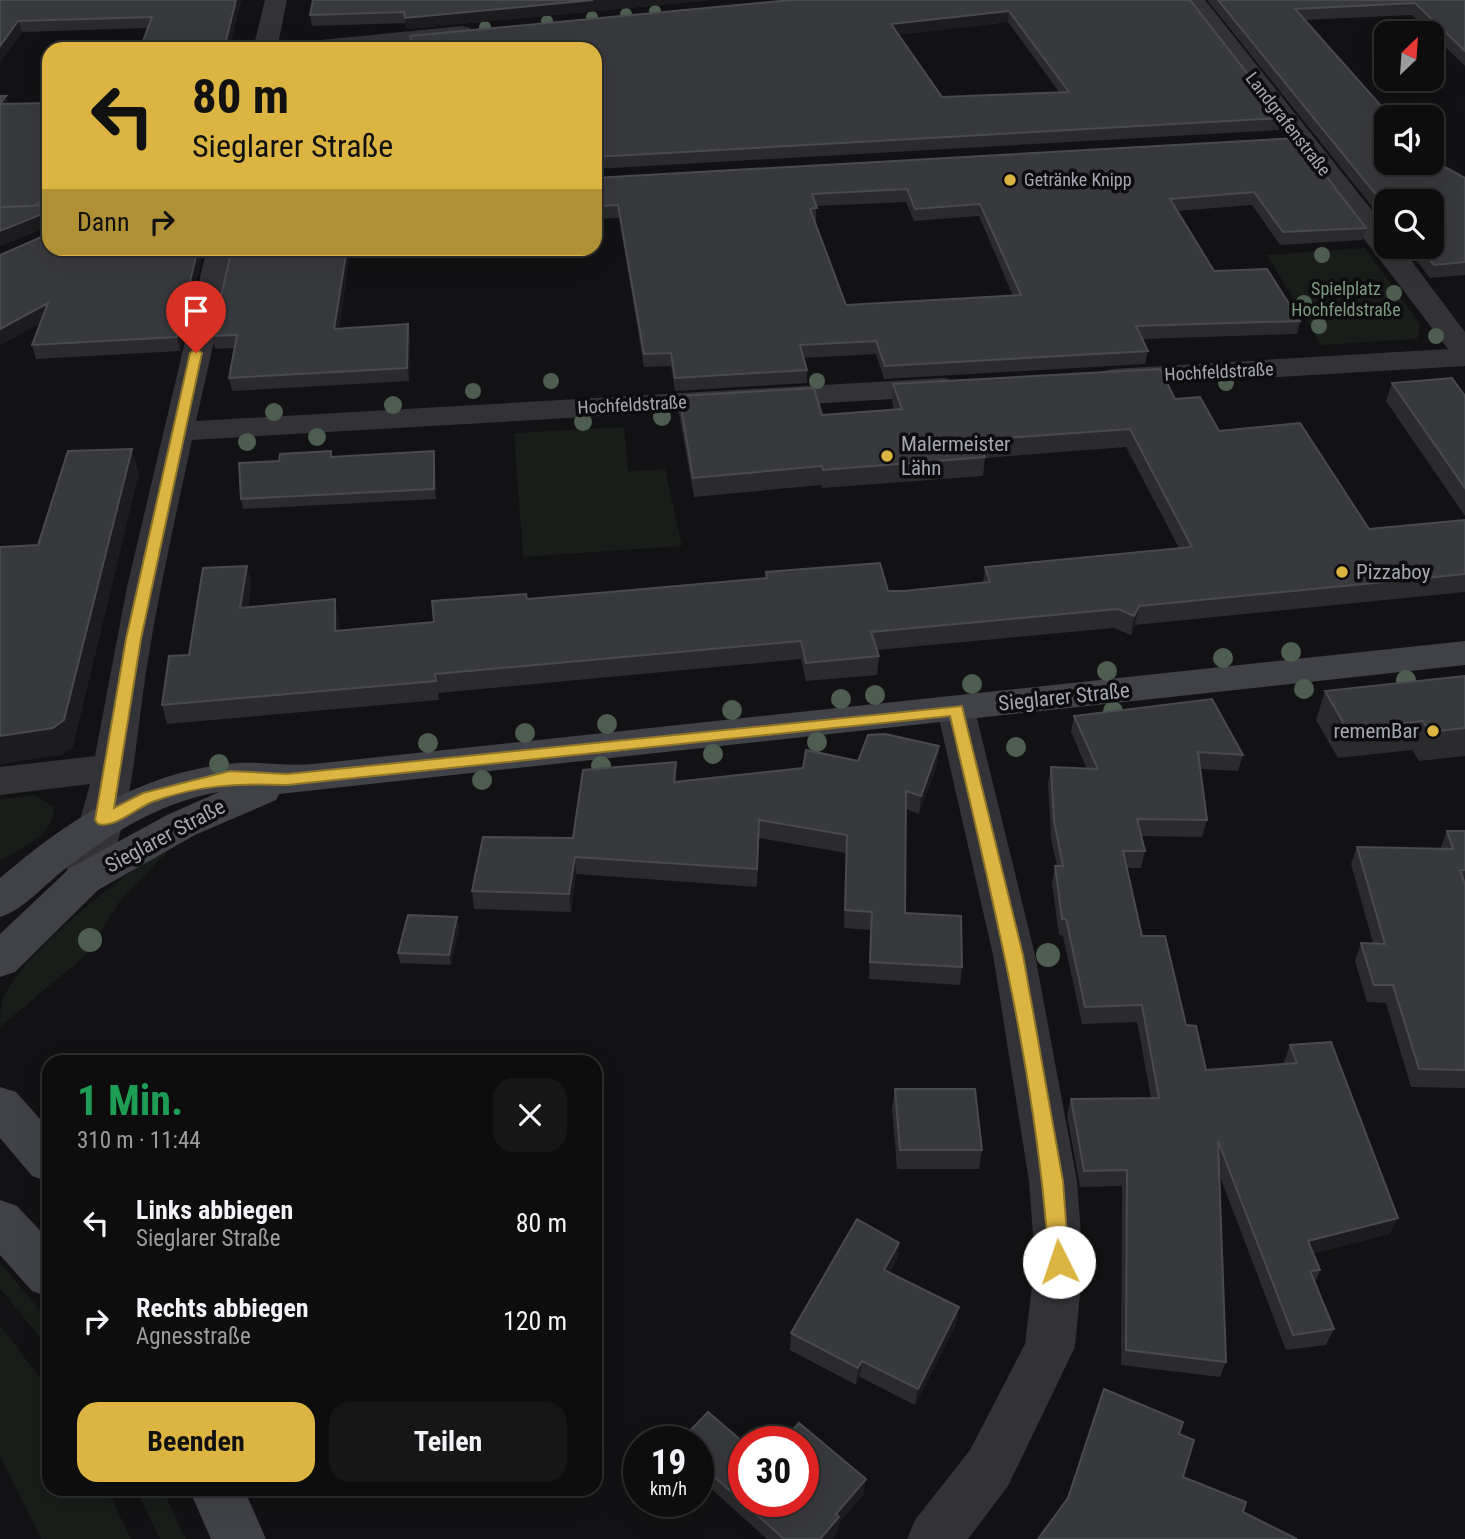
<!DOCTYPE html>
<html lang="de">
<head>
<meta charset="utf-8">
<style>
	:root { --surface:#0e0d0e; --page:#171617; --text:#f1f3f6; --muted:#9b9c9e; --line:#2e2d2e; --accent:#dbb441 }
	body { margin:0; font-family:"Roboto Condensed",sans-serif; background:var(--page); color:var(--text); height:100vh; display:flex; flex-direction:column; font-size:26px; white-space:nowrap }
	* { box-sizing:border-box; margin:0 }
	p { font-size:23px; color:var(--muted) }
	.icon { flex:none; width:38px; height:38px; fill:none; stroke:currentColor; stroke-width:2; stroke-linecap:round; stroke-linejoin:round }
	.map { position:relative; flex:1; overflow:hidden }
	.drawer { position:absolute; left:42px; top:1055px; width:560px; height:441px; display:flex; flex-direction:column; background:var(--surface); border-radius:21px; box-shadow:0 7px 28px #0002,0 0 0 2px var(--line) }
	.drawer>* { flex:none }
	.banner { position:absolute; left:42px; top:42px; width:560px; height:214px; border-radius:21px; box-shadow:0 7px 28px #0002,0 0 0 2px var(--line); background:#dbb441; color:#111; overflow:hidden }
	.needle { width:46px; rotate:25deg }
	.tools { position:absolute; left:1374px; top:21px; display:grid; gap:14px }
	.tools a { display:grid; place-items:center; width:70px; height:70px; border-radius:14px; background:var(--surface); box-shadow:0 7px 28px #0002,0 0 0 2px var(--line); font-size:35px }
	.speed { position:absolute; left:623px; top:1426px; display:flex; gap:14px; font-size:35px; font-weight:700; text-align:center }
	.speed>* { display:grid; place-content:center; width:91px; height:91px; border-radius:50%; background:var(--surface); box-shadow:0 7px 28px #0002,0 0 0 2px var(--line); line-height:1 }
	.speed small { font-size:18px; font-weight:400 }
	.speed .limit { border:10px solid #d22; background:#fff; color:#111 }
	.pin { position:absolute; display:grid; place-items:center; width:60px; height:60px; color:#fff; margin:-72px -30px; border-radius:50% 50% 50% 0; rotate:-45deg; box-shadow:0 0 7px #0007 }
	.pin .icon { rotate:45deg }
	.me { position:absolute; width:77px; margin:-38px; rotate:356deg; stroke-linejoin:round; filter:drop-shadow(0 0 5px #0008) }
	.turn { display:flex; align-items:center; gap:24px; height:147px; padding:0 35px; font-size:32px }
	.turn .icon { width:91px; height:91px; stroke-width:2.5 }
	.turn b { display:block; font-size:49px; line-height:60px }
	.then { display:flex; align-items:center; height:66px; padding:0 35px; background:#0003; gap:14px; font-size:26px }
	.round { display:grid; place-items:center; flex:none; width:74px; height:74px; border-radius:21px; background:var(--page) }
	.overview { display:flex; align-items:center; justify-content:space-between; height:119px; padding:0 35px }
	h1 { font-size:42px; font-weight:700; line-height:52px; color:#1e9e55 }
	.primary-button { display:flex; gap:14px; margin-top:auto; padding:14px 35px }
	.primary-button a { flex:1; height:80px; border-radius:21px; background:var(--accent); color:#111; font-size:28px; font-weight:700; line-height:80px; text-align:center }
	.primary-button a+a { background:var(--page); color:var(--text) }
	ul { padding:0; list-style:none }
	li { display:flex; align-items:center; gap:21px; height:98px; padding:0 35px }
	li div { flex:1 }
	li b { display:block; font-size:26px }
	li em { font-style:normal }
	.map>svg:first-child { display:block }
</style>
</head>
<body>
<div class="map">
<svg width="1465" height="1539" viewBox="0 0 1465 1539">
	<rect width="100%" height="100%" fill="#121113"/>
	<path fill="#181d19" d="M1365,248L1420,325L1417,339L1321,345L1267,255Z
		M624,427L628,471L665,469L682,546L523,557L514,433Z
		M35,795L54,807C55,835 20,848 0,861V799Z
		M166,848V853L120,901L85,956L0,1027C0,1019 0,1009 2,1001C22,952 121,876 166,848Z
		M0,1263L49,1320V1348L0,1289Z
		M0,1325L49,1390V1489H107L131,1539H41L0,1455Z
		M136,1489H162L186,1539H160Z"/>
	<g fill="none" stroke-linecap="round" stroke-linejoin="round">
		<path fill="#333337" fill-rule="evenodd" d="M265,0H287L277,49H253Z
			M1182,0H1205L1386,228V247H1401L1465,332V366L1112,387L1101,384L1097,378L1101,372L1112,369L1448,349Z
			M462,26L470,28L473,33L470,38L371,49H289L293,44L301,42Z
			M207,248H235L196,421L944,378L955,381L959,387L955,393L944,396L192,440C176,515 159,590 147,666C136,734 132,830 98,890L84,894L70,890L64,879L90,784L0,795V767L95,756L127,587Z
			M956,697L969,701L975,710L1035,955L1077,1181L1083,1262L1075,1347L1008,1486L968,1539H907L915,1520L970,1450L1025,1344L1035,1262L1029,1181L993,955L937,710L943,701Z"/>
		<path fill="#414247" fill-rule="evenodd" d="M1465,641V665L279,794L276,800L195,835L98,890L15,972L0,977V934L70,868L167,815L219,792C161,802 111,833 65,869C44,885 25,909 0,917V878C66,821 139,774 227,764C255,760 284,767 313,764Z
			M0,1087L16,1092L49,1129V1182L32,1176L0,1138Z
			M0,1200L17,1206L49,1240V1297L32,1291L0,1255Z
			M189,1489H244L266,1539H211Z"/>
	</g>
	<g fill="#4d5d50">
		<circle cx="655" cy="11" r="6"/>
		<circle cx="626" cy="14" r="6"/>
		<circle cx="592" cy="17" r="6"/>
		<circle cx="547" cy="21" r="6"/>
		<circle cx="485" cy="27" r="6"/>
		<circle cx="1322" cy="255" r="8"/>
		<circle cx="1394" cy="293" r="8"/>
		<circle cx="1304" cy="303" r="8"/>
		<circle cx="1319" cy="326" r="8"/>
		<circle cx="1436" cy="336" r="8"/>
		<circle cx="551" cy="381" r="8"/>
		<circle cx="817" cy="381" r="8"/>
		<circle cx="1226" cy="383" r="8"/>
		<circle cx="473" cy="391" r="8"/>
		<circle cx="393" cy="405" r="9"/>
		<circle cx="274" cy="412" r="9"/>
		<circle cx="662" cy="417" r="9"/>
		<circle cx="583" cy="422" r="9"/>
		<circle cx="317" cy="437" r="9"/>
		<circle cx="247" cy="442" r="9"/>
		<circle cx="1291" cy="652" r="10"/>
		<circle cx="1223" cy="658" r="10"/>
		<circle cx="1107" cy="671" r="10"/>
		<circle cx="1406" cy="680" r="10"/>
		<circle cx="972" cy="684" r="10"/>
		<circle cx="1304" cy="689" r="10"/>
		<circle cx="875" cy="695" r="10"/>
		<circle cx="841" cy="699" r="10"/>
		<circle cx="732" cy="710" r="10"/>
		<circle cx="1113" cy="711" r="10"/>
		<circle cx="607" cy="724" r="10"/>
		<circle cx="525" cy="733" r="10"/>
		<circle cx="817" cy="742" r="10"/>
		<circle cx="428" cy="743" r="10"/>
		<circle cx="1016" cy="747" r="10"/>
		<circle cx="713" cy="754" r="10"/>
		<circle cx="219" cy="764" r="10"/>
		<circle cx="601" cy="766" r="10"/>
		<circle cx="482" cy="780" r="10"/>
		<circle cx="90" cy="940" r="12"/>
		<circle cx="1048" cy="955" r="12"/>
	</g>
	<path fill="#2b2b2e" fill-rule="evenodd" d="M0,0H241L229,49H140L148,28L22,32L0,62Z
		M712,0L407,29L405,23L312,26L310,15Z
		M1190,0L1282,118L1279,130L595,169V49H412L410,36ZM1008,22L1059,92L942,97L898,35Z
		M1207,0H1465V66L1412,15L1304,20L1386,163L1465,178V275L1430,278L1406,247H1432L1386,201V224Z
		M49,103V248H200L202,258L180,351L36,359L32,345L40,323L0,345V255L46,235L47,227L0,246L9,104Z
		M1297,138L1366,228L1362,240L1280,245L1252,205L1177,211L1214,271L1300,321L1297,334L1142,339L1148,351L1145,364L884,379L876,354L804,358L807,370V383L675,391L671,366L644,367L619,218L595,219V178ZM906,202L914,221L979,216L1013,296L846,305L814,221H816V206Z
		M232,248H397L350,252L339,328L408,324L410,337L409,381L232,391L229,378L234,348L215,349L212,336Z
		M1392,383L1465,396V516L1386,401Z
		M893,384L1175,399L1219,431L1369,529L1465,520V592L1135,625L1131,635L1114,628L877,650L879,656L877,675L806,681L801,659L438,693L439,700L167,724L162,705L189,655L247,566L251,584L248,608L339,618V630L434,622L527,599L766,578V572L888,591H904L983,583L985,567L1179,548L1126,447L985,458L983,476L822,488L821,485L694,497L679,414V396L822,415L894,410L892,402Z
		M331,451L333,457L435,461L436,499L243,509L241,499L279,461Z
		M1465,676V756L1419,761L1412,750L1338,758L1316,720L1325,691Z
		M1074,716L1243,755L1238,771L1200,769L1207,820L1202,837L1141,836L1145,851L1141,868H1127L1142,936L1186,1025L1206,1070L1285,1064L1284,1062L1290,1045L1390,1234L1313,1253L1320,1270L1315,1283L1334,1329L1326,1345L1286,1350L1219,1174L1226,1362L1220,1377L1121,1365L1122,1186L1080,1187L1067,1115L1071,1099L1151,1098L1137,1022L1082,1024L1063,936L1059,935L1052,883L1055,866H1057L1051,838L1048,783L1051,767L1087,769L1071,732Z
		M939,746L937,764L919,814L906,809L905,913L962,967L960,985L869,979L870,930L844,928L846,853L759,838L757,887L576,874L571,912L474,909L472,891L677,782L858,761Z
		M1447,831H1465V1088L1411,1087L1386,1003L1367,1002L1355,961L1361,943H1373L1351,864L1357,847L1440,849Z
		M457,917L459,927L451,965L400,963L398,953Z
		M895,1089L982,1150L979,1169H897L892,1108Z
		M899,1243L897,1260L890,1273L956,1324L915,1405L860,1377L856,1385L790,1350L791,1333Z
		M698,1442L744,1502L864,1494L839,1523L838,1532L832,1539H767L698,1477Z"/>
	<path fill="#1c1b1d" d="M236,0H241L229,49H224Z
		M593,0H712L407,29L405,18Z
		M1009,11L1008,22L890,36L891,24Z
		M18,21L22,32L0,62V46Z
		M6,96L10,107L0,104Z
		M49,198V226L0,246V231L31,207Z
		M198,248H200L202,258L180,351L177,337Z
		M347,248H350V252L337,342L334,329Z
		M48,303L52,317L0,345V329Z
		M408,324L410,337L409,381L407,368Z
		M132,449L139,474L73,747L62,755L0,764V736Z
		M434,451L435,461L436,499L434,489Z
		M247,566L251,584L245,627L240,608Z
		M335,599L339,618V650L335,631Z
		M1139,606L1135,625L1131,635L1134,616Z
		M939,746L937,764L919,814L921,796Z
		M676,762L677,780L675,800L674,782Z
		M575,857L576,874L571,912L569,894Z
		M457,917L459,927L451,965L449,955Z
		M1398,1218L1390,1234L1301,1257L1308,1241Z
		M899,1243L897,1260L882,1287L884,1270Z
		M959,1307L956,1324L915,1405L918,1389Z
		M862,1361L860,1377L856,1385L858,1368Z
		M866,1479L864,1494L839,1523L838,1532L832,1539H820L836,1514Z"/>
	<path fill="#38393c" stroke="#494a4f" stroke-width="2" fill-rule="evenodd" d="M0,0H236L224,49H140L152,17L18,21L0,46Z
		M313,0H593L405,18L404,12L310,15Z
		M791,0H1190L1282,118L595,157V49H414L410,36ZM1009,11L1069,92L942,97L891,24Z
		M1218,0H1465V51L1415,3L1295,9L1391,117H1386V133L1382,134L1386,136V163H1432V160L1465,178V262L1434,265L1420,247H1432V201H1386V207Z
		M0,96H6L0,104L49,103V198L33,206L0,207Z
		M1297,138L1366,228L1283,232L1254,192L1170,199L1214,271L1267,269L1300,321L1136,326L1148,351L885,366L876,341L800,345L807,370L675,378L671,353L644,354L618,205L595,206V178ZM907,189L915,209L980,204L1021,295L846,305L810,209L817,208L812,194Z
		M49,205V248H198L177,337L32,345L48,303L0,329V255L46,235L47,212L0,231V207Z
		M232,248H347L334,329L408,324L407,368L229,378L237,335L212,336Z
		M1160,369L1175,399L1200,397L1219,431L1300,423L1369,529L1465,520V574L1139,606L1134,616L1118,609L871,632L879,656L806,663L801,641L435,674L436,681L162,705L169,656L189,655L203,568L247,566L240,608L335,599V631L434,622L432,601L526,594L527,599L610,592L767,578L766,572L880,563L888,591H904L990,582L985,567L1192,547L1130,429L978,440L985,457L823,470L822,466L693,478L679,396L814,388L822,415L902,409L893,384Z
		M1452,378L1465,396V488L1392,383Z
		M132,449L64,720L53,728L0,736V547L38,545L68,451Z
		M331,451V457L434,451V489L241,499L239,463L279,461L280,454Z
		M1465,676V728L1430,732L1423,721L1347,729L1325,691Z
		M1212,699L1243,755L1198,752L1207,820L1137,819L1145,851H1123L1142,936H1165L1186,1025L1196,1026L1206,1070L1297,1063L1290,1045L1331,1042L1398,1218L1308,1241L1320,1270L1310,1271L1334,1329L1293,1335L1218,1141L1226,1362L1126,1350L1127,1170L1084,1171L1071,1099L1159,1098L1142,1005L1085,1007L1066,919H1062L1055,866H1063L1054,821L1051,767L1098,769L1074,716Z
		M885,734L939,746L921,796L906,791L905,913L961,916L962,967L870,962L872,912L845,910L847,835L759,820L757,869L575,857L569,894L472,891L483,837L573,838L583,770L676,762L674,782L803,768L806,750L858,761L868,735Z
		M1447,831H1465V870H1460L1465,884V1070L1419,1069L1393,985H1374L1361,943L1385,944L1357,847L1453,849Z
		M408,915L457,917L449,955L398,953Z
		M895,1089H975L982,1150H900Z
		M857,1219L899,1243L884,1270L959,1307L918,1389L862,1361L858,1368L791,1333Z
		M1104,1389L1183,1422L1179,1434L1194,1440L1183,1477L1246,1502L1243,1512L1297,1539H1038L1068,1498Z
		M708,1412L744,1443V1502H803V1442H782L799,1423L866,1479L836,1514L839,1517L820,1539H784L698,1462V1442H679Z"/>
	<path fill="#dbb441" stroke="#8e752a" stroke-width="2" d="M196,349L202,353L141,639L114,808L143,793L230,771L287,774L962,706L1023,955L1063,1181L1069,1262L1066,1269L1059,1272L1052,1269L1049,1262C1037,1077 992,896 950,716L287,785C240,783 197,785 152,802C137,808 114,829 98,824L95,820L126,639L190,353Z"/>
	<g fill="#dbb441" stroke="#0d0c0e" stroke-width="2.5">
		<circle cx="1010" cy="180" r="7"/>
		<circle cx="887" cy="456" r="7"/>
		<circle cx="1342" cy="572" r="7"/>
		<circle cx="1433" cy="731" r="7"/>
	</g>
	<g text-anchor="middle" stroke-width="7" stroke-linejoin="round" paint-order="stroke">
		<g font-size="18" fill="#a4a7b2" stroke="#0d0c0e">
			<text transform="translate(1288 124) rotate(52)" y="6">Landgrafenstraße</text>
			<text transform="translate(1219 372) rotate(-3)" y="6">Hochfeldstraße</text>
			<text transform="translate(632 405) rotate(-3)" y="6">Hochfeldstraße</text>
		</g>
		<g font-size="18" fill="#a4a7b2" stroke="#0d0c0e" text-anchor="start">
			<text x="1024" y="186">Getränke Knipp</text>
		</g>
		<g font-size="18" fill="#7e9b82" stroke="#0d0c0e">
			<text x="1346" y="295">Spielplatz<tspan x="1346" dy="21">Hochfeldstraße</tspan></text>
		</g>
		<g font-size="21" fill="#a4a7b2" stroke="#0d0c0e" text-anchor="start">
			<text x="901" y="451">Malermeister<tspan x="901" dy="24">Lähn</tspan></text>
			<text x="1356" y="579">Pizzaboy</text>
			<text x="1419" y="738" text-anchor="end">rememBar</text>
		</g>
		<g font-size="21" fill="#a4a7b2" stroke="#0d0c0e">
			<text transform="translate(1064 697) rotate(-6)" y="7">Sieglarer Straße</text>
			<text transform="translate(165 836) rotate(-28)" y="7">Sieglarer Straße</text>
		</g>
	</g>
</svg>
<div class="tools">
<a><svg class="needle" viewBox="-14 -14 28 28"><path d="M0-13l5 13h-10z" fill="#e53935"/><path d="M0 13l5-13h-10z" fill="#9b9c9e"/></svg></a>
<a><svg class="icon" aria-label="sound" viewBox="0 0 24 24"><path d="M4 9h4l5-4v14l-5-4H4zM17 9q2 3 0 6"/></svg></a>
<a><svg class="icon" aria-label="search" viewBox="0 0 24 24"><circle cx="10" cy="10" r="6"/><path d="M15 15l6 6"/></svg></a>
</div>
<div class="speed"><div>19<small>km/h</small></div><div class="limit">30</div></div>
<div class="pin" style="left:196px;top:353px;background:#d93025"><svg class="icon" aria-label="arrive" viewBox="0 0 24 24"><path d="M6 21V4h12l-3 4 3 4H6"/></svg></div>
<svg class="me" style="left:1059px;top:1262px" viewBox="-20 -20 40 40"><circle r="19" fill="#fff"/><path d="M0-13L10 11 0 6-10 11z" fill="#dbb441"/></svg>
<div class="banner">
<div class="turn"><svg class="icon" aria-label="left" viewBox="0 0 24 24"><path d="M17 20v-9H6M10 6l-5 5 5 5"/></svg><div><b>80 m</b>Sieglarer Straße</div></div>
<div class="then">Dann<svg class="icon" aria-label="right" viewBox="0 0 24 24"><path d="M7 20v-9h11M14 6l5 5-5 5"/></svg></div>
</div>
<section class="drawer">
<div class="overview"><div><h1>1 Min.</h1><p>310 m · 11:44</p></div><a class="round"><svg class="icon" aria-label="close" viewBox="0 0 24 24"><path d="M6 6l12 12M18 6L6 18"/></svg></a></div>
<ul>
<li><svg class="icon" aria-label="left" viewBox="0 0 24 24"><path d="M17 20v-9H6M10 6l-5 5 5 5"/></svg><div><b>Links abbiegen</b><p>Sieglarer Straße</p></div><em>80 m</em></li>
<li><svg class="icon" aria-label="right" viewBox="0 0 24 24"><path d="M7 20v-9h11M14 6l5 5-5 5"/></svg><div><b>Rechts abbiegen</b><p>Agnesstraße</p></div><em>120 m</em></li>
</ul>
<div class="primary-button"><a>Beenden</a><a>Teilen</a></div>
</section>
</div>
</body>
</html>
